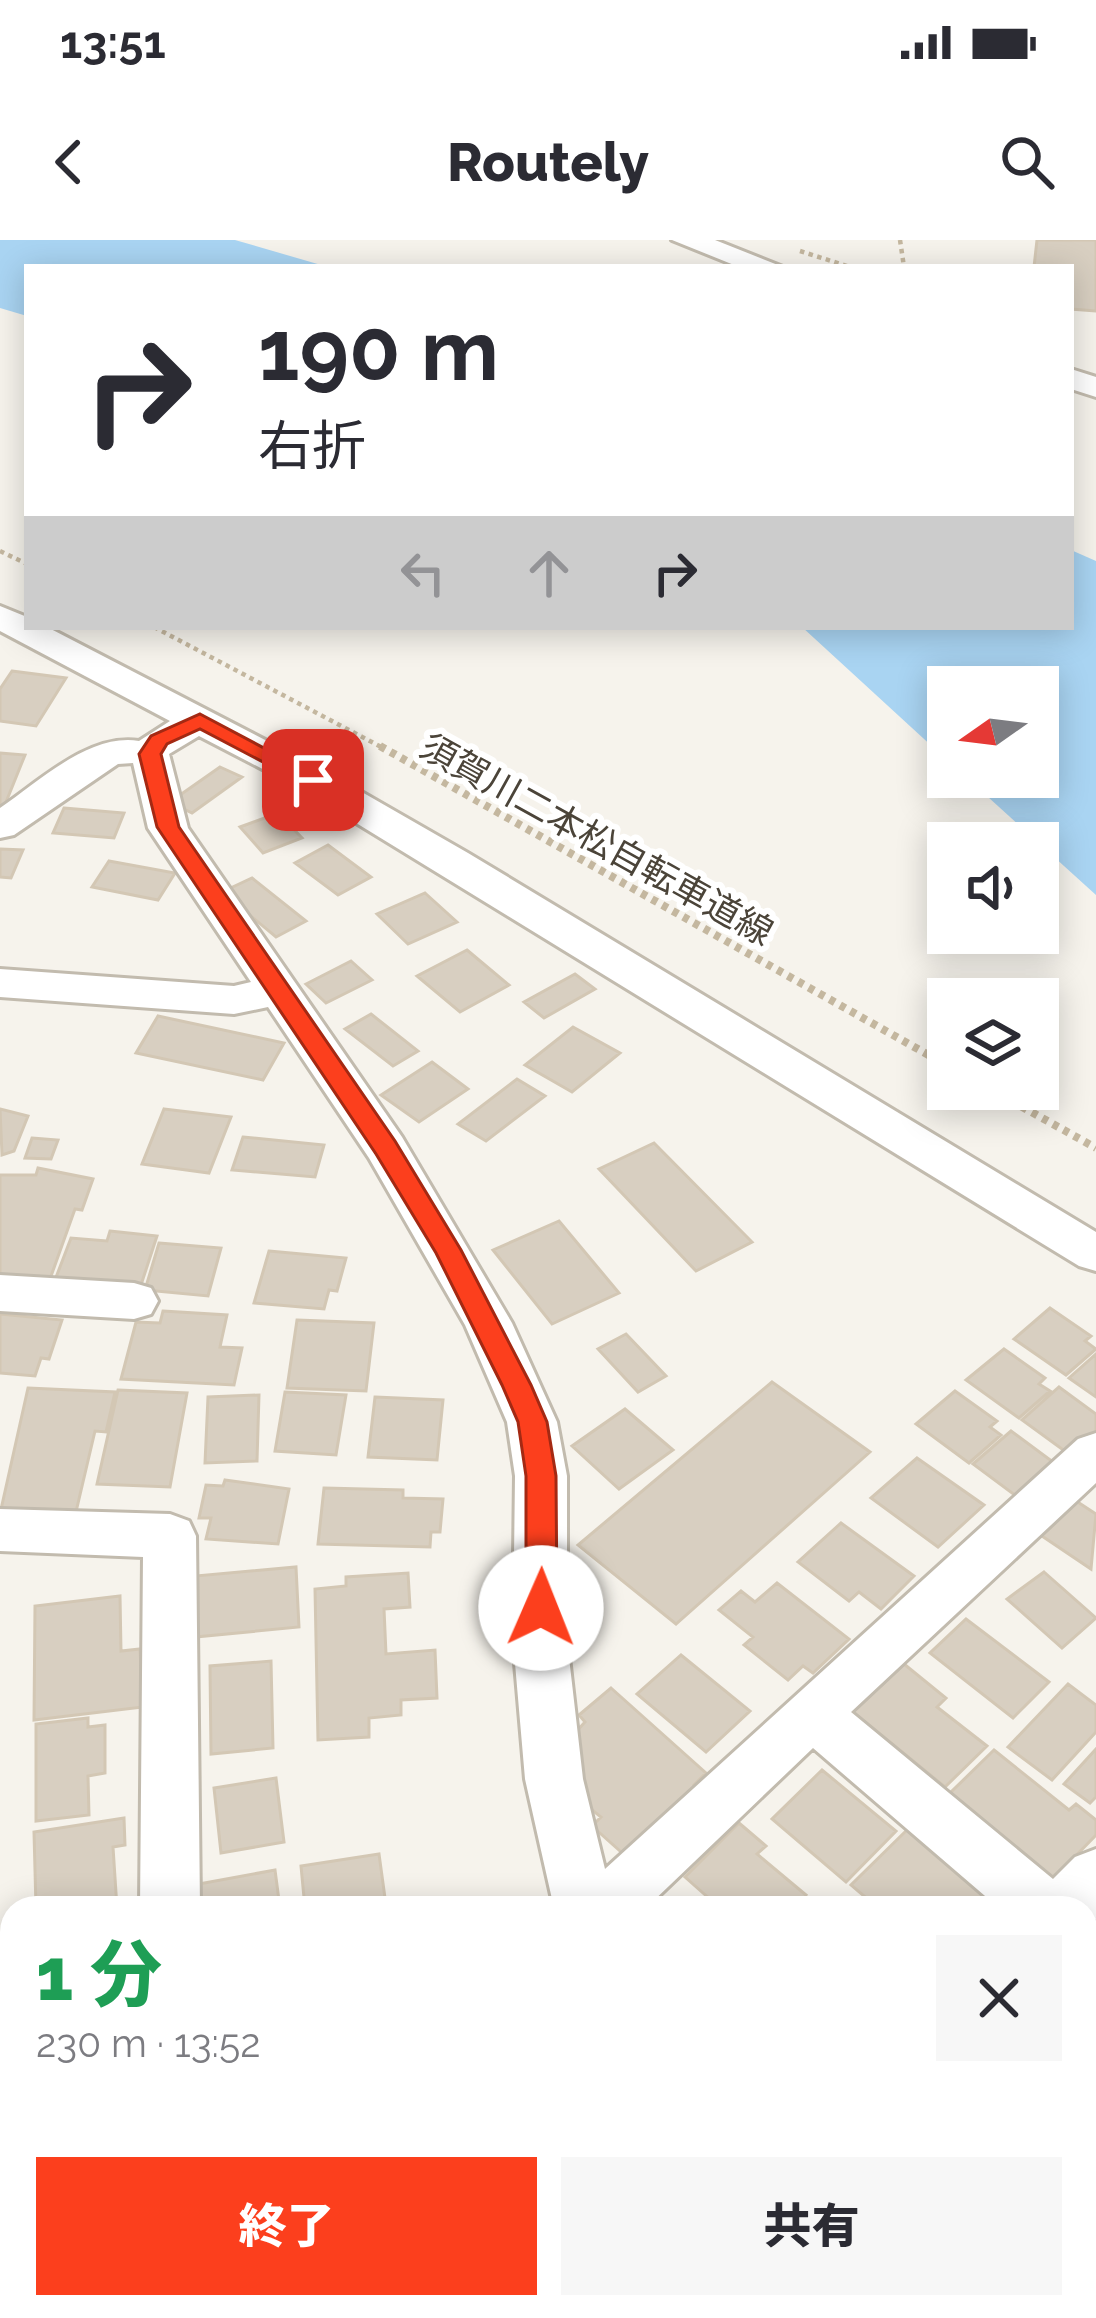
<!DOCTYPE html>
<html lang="ja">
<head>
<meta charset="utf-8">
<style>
	:root { --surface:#fff; --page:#f7f7f7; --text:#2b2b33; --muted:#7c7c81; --accent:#fc3f1d }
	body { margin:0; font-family:Raleway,"Noto Sans JP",sans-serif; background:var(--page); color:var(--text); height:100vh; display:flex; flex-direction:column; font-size:45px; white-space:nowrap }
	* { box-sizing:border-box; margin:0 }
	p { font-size:39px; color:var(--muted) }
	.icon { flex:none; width:66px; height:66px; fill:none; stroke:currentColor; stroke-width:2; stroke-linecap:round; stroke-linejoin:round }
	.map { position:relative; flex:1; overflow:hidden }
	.side { position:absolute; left:0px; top:1656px; width:1098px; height:423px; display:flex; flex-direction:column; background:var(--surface); border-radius:36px 36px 0 0; box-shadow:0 6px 30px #0003 }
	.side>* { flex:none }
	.top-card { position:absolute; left:24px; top:24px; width:1050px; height:366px; border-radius:0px; box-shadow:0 6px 30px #0003; background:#fff; color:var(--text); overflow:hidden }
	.needle { width:78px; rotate:256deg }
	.buttons { position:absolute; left:927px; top:426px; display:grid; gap:24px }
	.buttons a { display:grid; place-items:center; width:132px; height:132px; border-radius:0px; background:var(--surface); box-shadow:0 6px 30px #0003; font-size:60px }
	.pin { position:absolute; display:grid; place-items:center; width:102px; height:102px; color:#fff; margin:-51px; border-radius:24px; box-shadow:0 6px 18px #0006 }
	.me { position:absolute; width:132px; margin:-66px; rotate:1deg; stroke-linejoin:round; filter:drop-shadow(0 0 9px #0008) }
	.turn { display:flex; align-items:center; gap:42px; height:252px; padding:0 36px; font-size:54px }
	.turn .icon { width:156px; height:156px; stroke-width:2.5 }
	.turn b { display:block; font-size:84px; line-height:102px }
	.lanes { display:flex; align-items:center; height:114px; padding:0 36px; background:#0003; justify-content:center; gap:60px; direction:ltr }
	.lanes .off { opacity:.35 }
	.round { display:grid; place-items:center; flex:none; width:126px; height:126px; border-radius:0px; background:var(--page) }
	.overview { display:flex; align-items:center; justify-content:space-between; height:204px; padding:0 36px }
	h1 { font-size:72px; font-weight:800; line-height:90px; color:#1e9e55 }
	.action { display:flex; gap:24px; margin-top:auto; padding:24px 36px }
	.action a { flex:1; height:138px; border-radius:0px; background:var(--accent); color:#fff; font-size:48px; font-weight:800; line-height:138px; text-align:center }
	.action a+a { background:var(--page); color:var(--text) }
	.status { display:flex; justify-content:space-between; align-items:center; height:84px; padding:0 60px; background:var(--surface); direction:ltr }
	.status svg { height:33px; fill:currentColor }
	header { display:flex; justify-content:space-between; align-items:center; height:156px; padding:0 36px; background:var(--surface); font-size:54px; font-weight:800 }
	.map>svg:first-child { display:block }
</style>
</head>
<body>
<div class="status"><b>13:51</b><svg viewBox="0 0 49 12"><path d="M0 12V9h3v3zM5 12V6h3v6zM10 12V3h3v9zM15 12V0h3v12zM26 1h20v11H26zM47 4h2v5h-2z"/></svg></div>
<header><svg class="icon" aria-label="back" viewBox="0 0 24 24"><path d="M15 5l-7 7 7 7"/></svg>Routely<svg class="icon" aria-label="search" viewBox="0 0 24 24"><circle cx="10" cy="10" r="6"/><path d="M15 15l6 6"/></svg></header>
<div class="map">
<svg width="1096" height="2078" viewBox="0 0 1096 2078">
	<rect width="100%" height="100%" fill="#f6f3ec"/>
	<path fill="#a9d4f2" d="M0,0H235L328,27H27V76L0,68Z
		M1071,310L1096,321V655L966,537H1038V447H948V521L802,387H1071Z"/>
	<path fill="#d8cfc1" stroke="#d3c7b4" stroke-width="3" d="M1037,0H1096V71L1071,69V27H1034Z
		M12,431L66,438L36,486L0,481V449Z
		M0,513L25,515L4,567H0Z
		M220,527L242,537L192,573L170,562Z
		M64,568L124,573L114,598L53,593Z
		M278,573L302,598L263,613L240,587Z
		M328,605L371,637L338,655L295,623Z
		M0,609L23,610L11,638L0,637Z
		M109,621L175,633L158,660L92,647Z
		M252,638L306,681L276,697L222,652Z
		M425,653L457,682L408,704L377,674Z
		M467,710L509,745L460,772L417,736Z
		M351,721L372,740L326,763L306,744Z
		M575,734L595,749L544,778L524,762Z
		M371,774L418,811L393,826L345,789Z
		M158,776L284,803L263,840L136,813Z
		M573,787L620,813L572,852L525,825Z
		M432,822L468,849L419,882L381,855Z
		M517,839L545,856L486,901L458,884Z
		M0,869L28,876L14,911L2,915Z
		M164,869L231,877L209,933L142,924Z
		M243,897L324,905L315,937L232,930Z
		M32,898L58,900L51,919L25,918Z
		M654,903L752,1002L696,1031L599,929Z
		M38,928L93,939L82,970L75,969L50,1039L0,1034V935H36Z
		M559,981L619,1053L552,1084L493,1010Z
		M110,991L157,996L140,1048L55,1040L71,998L107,1001Z
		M159,1003L221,1008L208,1056L145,1050Z
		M269,1011L346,1018L337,1051L329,1050L324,1069L254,1063Z
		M1050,1068L1091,1096L1085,1101L1096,1109L1066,1135L1014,1099Z
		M163,1071L227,1075L220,1107L242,1108L234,1145L121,1139L136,1082L160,1083Z
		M0,1074L62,1080L49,1119L41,1118L35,1136L0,1133Z
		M297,1080L374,1083L366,1151L287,1148Z
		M626,1094L666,1136L638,1152L598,1109Z
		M1004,1109L1045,1138L1039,1144L1050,1151L1019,1178L966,1140Z
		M1096,1114V1157L1069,1138Z
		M772,1142L870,1212L676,1384L578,1305Z
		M1059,1147L1096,1174V1196L1073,1217L1022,1180Z
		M28,1148L115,1152L106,1192L95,1191L75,1276L0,1274Z
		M118,1150L187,1153L170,1247L97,1244Z
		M955,1151L997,1181L990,1187L1001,1195L969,1223L916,1184Z
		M285,1152L346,1155L336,1215L275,1211Z
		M259,1155L257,1221L205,1223L208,1157Z
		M375,1157L443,1160L437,1220L368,1217Z
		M625,1169L673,1210L619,1249L572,1206Z
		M1011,1191L1053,1222L1023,1261L973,1224Z
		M917,1218L984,1265L938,1307L871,1258Z
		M225,1240L289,1249L278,1304L206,1299L211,1278H199L206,1245L223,1246Z
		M324,1248L403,1250V1258L443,1259L440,1292H431L430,1307L318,1304Z
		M1067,1255L1096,1274L1091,1329L1033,1290Z
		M841,1283L914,1336L881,1369L859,1352L849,1361L798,1322Z
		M296,1327L299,1387L195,1397V1336Z
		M1044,1332L1096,1378L1062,1408L1007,1359Z
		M408,1333L410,1367L384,1369L386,1414L435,1410L437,1458L401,1460V1475L369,1478V1497L318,1500L315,1349L346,1346V1337Z
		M777,1343L849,1399L813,1433L803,1426L788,1440L744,1405L753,1397L719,1370L741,1351L755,1362Z
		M120,1356L121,1411L140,1409L143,1467L34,1480L35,1366Z
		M966,1379L1049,1442L1013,1478L930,1413Z
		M681,1415L750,1471L706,1512L637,1454Z
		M271,1421L273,1508L211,1514L210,1426Z
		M904,1424L946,1458L937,1467L987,1506L945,1547L853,1472Z
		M1068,1444L1096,1465V1492L1052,1540L1008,1507Z
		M611,1448L706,1533L694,1545L700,1551L629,1619L592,1586L601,1577L586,1565L575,1493L585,1482L579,1475Z
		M88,1478V1487L105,1485V1533L88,1536L89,1575L36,1581V1484Z
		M1096,1509V1557L1090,1563L1064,1544Z
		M994,1510L1069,1570L1076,1564L1096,1580V1595L1052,1640L949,1554Z
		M822,1530L896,1591L846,1642L772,1579Z
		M276,1538L284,1602L221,1613L214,1548Z
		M124,1578L125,1605L113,1607L117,1668H36L34,1592Z
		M739,1583L766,1606L757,1614L806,1655L795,1668H720L685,1637Z
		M912,1585L1001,1668H878L851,1645Z
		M379,1614L385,1658L369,1660V1668H305L301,1626Z
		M275,1630L280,1668H202L199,1644Z
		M1086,1725L1096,1733V1830L1086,1822Z
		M1086,1942L1096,1951V1986L1086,1998Z
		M1096,2043V2078H1067L1076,2067H1086V2055Z
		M422,2067H528L535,2078H428Z
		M847,2067H906L918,2078H838Z"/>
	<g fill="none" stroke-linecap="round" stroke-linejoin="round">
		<g stroke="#c2bbae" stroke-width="6">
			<path id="street" d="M672,0H715L783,27H739Z
				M1071,129L1096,137V157L1071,149Z
				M0,366L27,377V387H47L327,532L468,613L1096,992V1031L1079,1026L299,548L199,496L169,514L188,588L402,897L512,1083L557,1182L567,1236V1400L583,1539L605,1629L1078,1199L1096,1193V1243L851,1472L1053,1639L1075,1617L1096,1609V1679L1088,1688L1086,1668H999L813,1508L646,1668H554L525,1539L513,1400L515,1236L507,1182L465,1085L369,918L268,767L234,774L0,757V729L234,746L251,742L148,588L133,523L118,524L14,595L0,598V568C40,541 89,493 139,501L170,481L0,391Z
				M0,1035L134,1043L151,1048L158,1061L151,1074L134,1079L0,1071Z
				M0,1269L170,1274L189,1281L196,1296L200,1668H140L143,1317L0,1311Z
				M12,1762V1822L0,1824V1764Z
				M251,2067H320L325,2078H256Z
				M656,2067H778L783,2078H661Z"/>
		</g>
		<path stroke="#c4b79f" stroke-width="4.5" stroke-dasharray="4.5 4.5" stroke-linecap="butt" d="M900,0L904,27
			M800,11L850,27
			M0,311L27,324
			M154,387L385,509"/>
		<path stroke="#c4b79f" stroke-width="8" stroke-dasharray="6 6" stroke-linecap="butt" d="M380,506L948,826
			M990,849L1096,908"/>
		<use href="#street" fill="#fff" fill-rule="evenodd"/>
	</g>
	<path fill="#fc3f1d" stroke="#a42913" stroke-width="3" d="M200,474L324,540L305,544L200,489L167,504L161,514L179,587L395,901L461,1010L531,1145L547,1182L556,1236L557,1368L552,1377L541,1381L526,1368V1236L518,1182L502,1145L436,1013L376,914L157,587L139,514L151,496Z"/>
	<g text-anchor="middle" stroke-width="12" stroke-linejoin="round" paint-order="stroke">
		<g font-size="36" fill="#4b4439" stroke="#fff">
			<text transform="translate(597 599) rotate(29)" y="13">須賀川二本松自転車道線</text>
		</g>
	</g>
</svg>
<div class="buttons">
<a><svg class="needle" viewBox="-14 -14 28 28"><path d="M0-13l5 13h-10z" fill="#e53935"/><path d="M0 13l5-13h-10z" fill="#7c7c81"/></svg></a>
<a><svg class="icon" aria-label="sound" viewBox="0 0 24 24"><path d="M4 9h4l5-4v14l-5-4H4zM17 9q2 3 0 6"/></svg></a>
<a><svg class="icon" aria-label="layers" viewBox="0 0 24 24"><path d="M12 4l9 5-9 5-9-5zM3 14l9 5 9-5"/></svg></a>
</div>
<div class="pin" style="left:313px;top:540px;background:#d93025"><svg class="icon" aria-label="arrive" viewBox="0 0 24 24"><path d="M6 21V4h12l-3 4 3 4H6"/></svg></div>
<svg class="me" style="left:541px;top:1368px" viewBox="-20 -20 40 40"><circle r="19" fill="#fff"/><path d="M0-13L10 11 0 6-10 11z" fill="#fc3f1d"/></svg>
<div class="top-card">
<div class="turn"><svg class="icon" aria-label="right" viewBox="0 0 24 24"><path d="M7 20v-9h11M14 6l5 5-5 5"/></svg><div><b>190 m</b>右折</div></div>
<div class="lanes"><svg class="icon off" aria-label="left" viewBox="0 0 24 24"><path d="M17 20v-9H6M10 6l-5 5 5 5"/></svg><svg class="icon off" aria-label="ahead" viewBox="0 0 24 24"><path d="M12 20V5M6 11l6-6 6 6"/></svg><svg class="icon" aria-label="right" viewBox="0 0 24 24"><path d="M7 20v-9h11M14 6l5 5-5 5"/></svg></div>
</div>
<section class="side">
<div class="overview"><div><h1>1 分</h1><p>230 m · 13:52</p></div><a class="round"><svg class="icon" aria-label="close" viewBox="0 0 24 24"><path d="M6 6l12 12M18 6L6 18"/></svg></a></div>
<div class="action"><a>終了</a><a>共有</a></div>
</section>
</div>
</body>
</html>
